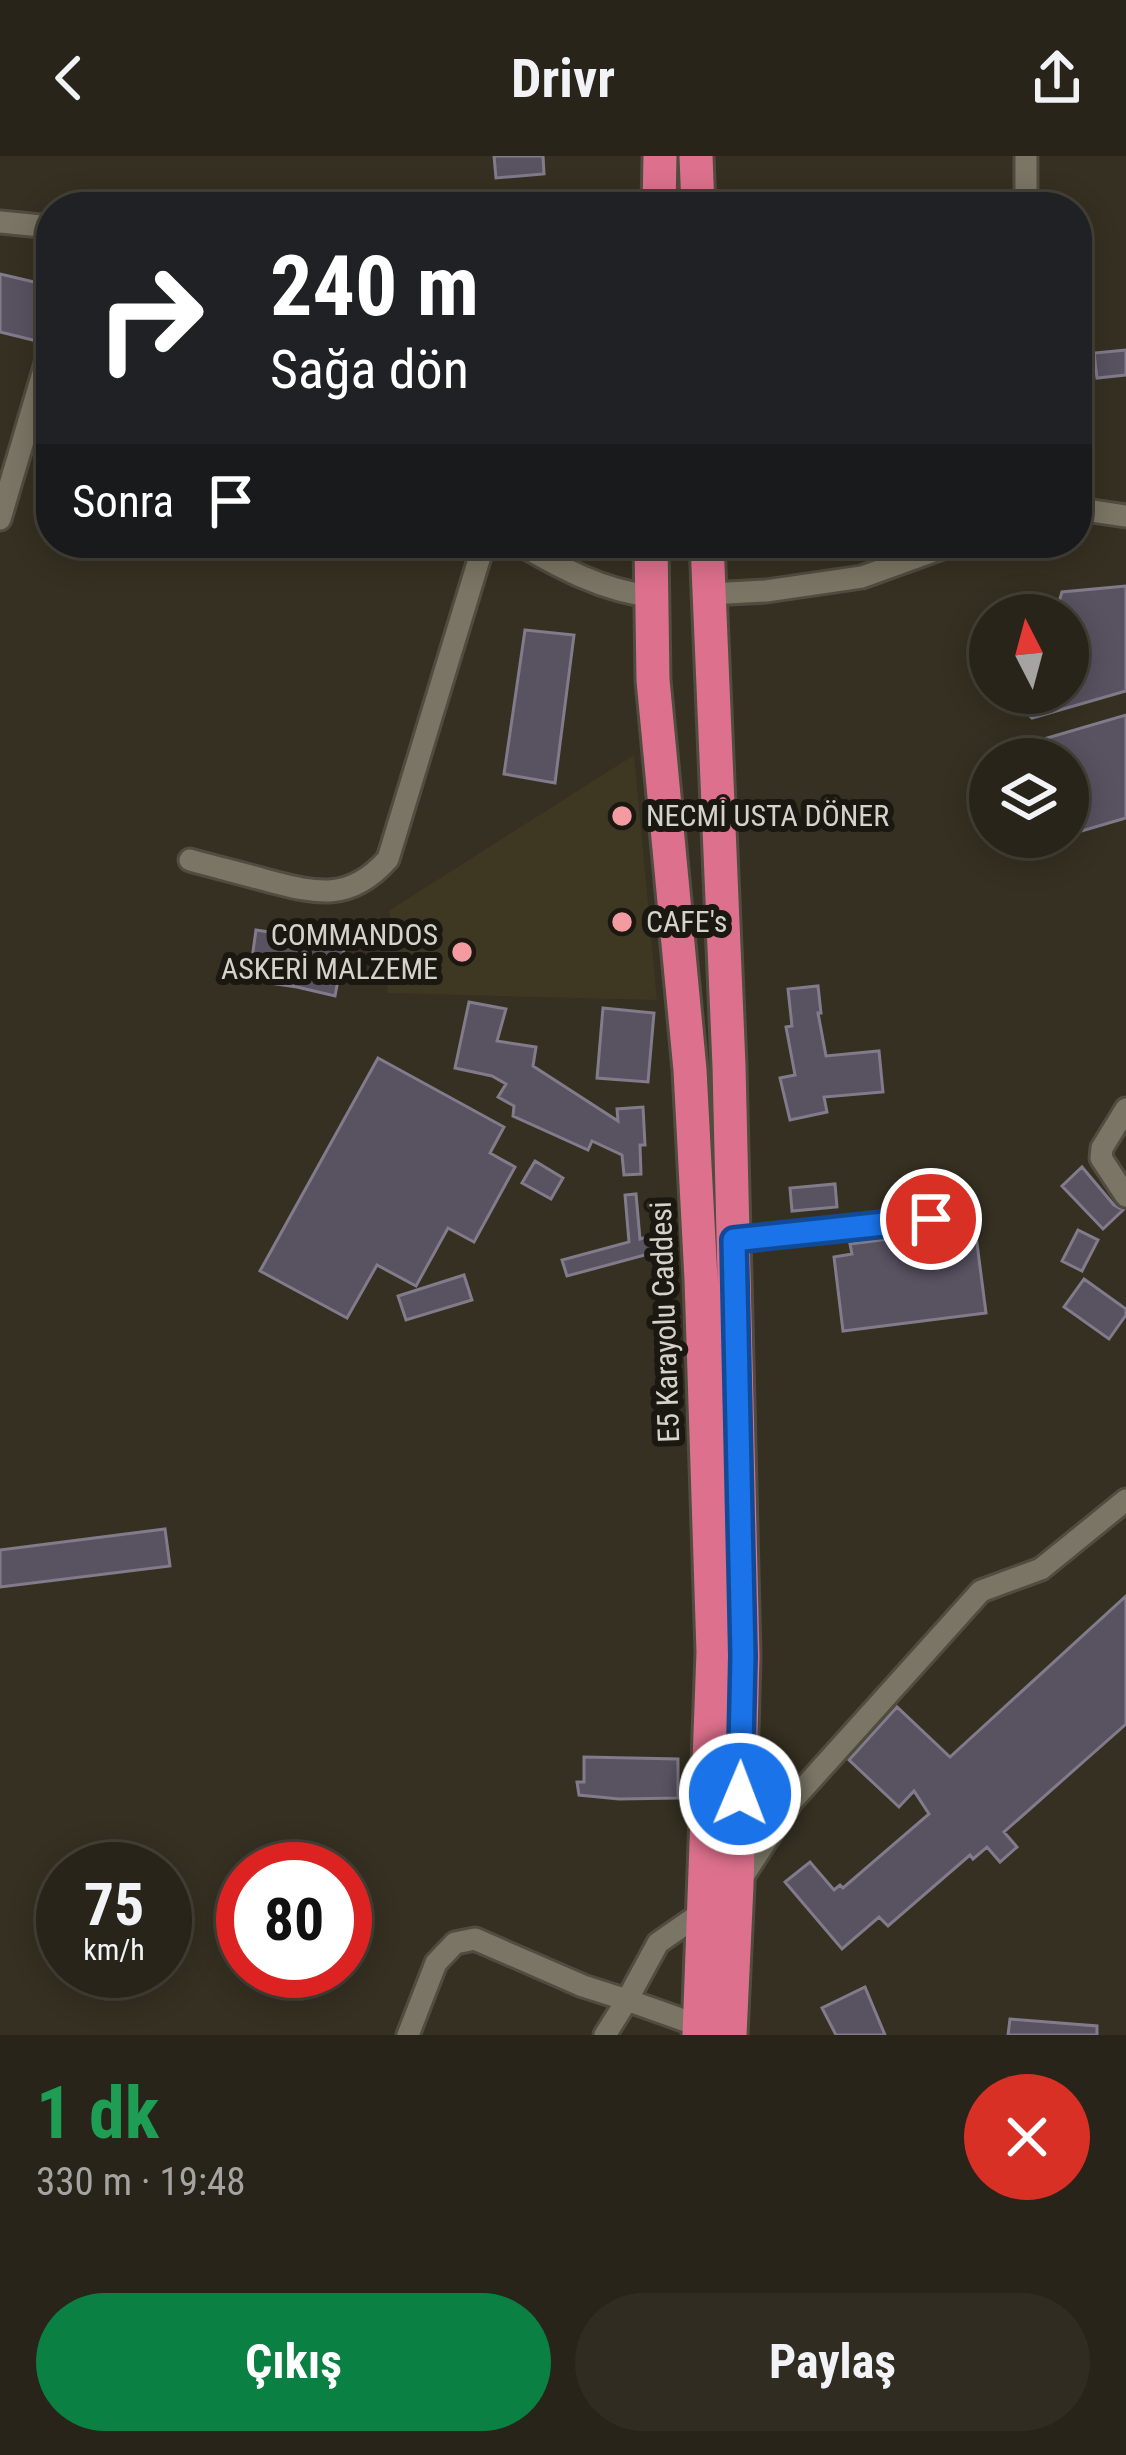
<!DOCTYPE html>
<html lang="tr">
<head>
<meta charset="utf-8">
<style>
	:root { --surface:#282419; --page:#302c22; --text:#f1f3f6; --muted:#a5a4a2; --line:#444138; --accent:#0b8043 }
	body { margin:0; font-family:"Roboto Condensed",sans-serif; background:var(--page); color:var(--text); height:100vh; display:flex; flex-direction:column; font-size:45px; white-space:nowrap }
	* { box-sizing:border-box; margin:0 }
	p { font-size:39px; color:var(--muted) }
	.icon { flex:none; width:66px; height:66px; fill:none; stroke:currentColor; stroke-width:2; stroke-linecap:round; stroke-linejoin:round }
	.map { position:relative; height:1879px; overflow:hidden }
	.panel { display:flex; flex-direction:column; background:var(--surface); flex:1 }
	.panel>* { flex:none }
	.hud { position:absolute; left:36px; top:36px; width:1056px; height:366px; border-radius:48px; box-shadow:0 6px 30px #0003,0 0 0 3px var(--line); background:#202124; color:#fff; overflow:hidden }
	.needle { width:78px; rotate:354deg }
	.fabs { position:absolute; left:969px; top:438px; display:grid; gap:24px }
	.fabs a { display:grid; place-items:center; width:120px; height:120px; border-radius:50%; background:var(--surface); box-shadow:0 6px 30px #0003,0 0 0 3px var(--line); font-size:60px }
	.speed { position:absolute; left:36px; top:1686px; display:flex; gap:24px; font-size:60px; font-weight:700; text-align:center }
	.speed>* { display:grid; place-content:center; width:156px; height:156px; border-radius:50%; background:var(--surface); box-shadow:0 6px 30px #0003,0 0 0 3px var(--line); line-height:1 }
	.speed small { font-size:30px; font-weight:400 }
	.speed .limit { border:18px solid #d22; background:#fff; color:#111 }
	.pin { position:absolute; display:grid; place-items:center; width:102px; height:102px; color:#fff; margin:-51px; border:6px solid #fff; border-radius:50%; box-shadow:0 3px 12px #0007 }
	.me { position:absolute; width:132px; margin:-66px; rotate:1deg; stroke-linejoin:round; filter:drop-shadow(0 0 9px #0008) }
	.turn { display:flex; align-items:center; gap:42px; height:252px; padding:0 36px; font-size:54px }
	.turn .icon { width:156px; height:156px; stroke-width:2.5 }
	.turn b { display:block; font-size:84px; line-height:102px }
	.then { display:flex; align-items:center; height:114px; padding:0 36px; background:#0003; gap:24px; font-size:45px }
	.round { display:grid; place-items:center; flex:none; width:126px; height:126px; border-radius:63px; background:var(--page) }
	.summary { display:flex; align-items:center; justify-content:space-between; height:204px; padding:0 36px }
	h1 { font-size:72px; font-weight:700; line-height:90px; color:#1e9e55 }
	.primary-button { display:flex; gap:24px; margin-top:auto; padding:24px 36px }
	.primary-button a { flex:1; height:138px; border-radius:72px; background:var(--accent); color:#fff; font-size:48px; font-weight:700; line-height:138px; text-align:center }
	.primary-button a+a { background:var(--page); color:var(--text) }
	header { display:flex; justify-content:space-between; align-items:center; height:156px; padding:0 36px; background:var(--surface); font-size:54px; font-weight:700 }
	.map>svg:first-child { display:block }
</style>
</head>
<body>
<header><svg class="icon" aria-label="back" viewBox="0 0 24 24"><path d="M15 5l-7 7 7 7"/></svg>Drivr<svg class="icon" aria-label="share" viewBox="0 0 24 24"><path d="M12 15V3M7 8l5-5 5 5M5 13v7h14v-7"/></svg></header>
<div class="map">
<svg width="1126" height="1879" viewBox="0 0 1126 1879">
	<rect width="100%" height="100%" fill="#353021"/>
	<path fill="#3e3722" d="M634,599L657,844L387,837L390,754Z"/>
	<path fill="#585261" stroke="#817b8b" stroke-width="3" d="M494,0H543L544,18L496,22Z
		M0,118L51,130L48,175L37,185L0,176Z
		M1126,194V219L1097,222L1094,197Z
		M1126,430V535L1032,562L1024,554L1030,537H1068V459H1055L1062,436Z
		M525,474L574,479L555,627L504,618Z
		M1126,559V662L1068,679V603H1017L1013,592Z
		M256,774L296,780L295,784L344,793L335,840L297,831L249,824Z
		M818,830L821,857H818L826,900L879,895L883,936L824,941L827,956L790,964L780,922L795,919L786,871L792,870L788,833Z
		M469,846L506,853L497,885L536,891L533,910L618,965L617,953L643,951L645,989H640L641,1018L624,1019L622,999L592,985L588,994L513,960L514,950L498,941L506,928L492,920L455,912Z
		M603,852L654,857L648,926L597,922Z
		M378,902L504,971L490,997L515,1011L474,1086L448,1072L416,1130L377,1109L347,1162L260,1115Z
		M535,1005L563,1022L551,1043L522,1027Z
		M1082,1011L1114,1049L1123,1054L1103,1073L1062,1030Z
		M835,1028L837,1051L792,1055L790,1032Z
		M636,1038L640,1083L661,1077L664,1090L655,1093L656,1096L567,1120L562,1104L629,1086L625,1039Z
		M975,1072L986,1157L843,1175L834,1101L852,1098L850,1088Z
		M1078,1074L1098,1084L1082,1115L1062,1105Z
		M464,1119L472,1144L406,1164L398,1140Z
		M1084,1123L1126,1153V1159L1109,1183L1064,1151Z
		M165,1373L170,1410L0,1431V1394Z
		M1126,1440V1568L1004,1676L1017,1691L1000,1706L987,1691L973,1703L970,1699L888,1770L879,1761L842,1793L785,1726L810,1706L834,1734L840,1729L843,1732L929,1658L914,1635L899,1651L849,1604L897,1551L950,1601Z
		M584,1601L678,1603V1642L619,1643L579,1639L577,1626H584Z
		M865,1831L885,1879H836L822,1852Z
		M1010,1863L1097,1870V1879H1008Z"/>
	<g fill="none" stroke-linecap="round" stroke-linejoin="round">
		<g stroke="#504c3f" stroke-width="27">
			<path id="minor" d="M1026,51V0
				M0,66L51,71
				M51,309V308
				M1077,357L1092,355L1126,360
				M0,363L51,190
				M518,387C559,411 603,435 651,440
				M710,438L766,435L862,421L956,387
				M190,704C215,711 240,717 265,724C315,737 349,747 388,703L484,387
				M1126,953L1102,992L1101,1002L1126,1040
				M734,1084L931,1063
				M740,1725L792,1645L981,1435L1041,1413L1126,1344
				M408,1879L436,1807L455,1787L475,1783L583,1830L627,1844L658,1787L704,1755
				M605,1879L627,1844L700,1870"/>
		</g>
		<g stroke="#504c3f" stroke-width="39">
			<path id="highway" d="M696,0L698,51
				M659,51L660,0
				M651,387L653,524L690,914L701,1123L713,1496L699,1879
				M707,387L729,910L743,1500L737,1729L730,1879"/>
		</g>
		<use href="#minor" stroke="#7a7564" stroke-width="21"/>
		<use href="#highway" stroke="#dd708d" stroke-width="33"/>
	</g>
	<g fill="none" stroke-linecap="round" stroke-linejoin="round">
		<g stroke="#114b97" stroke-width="30">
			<path id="route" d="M740,1638L743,1500L734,1084L931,1063"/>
		</g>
		<use href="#route" stroke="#1a73e8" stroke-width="21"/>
	</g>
	<g fill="#f49aa1" stroke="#1a1811" stroke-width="4.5">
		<circle cx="622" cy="660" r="12"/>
		<circle cx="622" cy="766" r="12"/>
		<circle cx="462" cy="796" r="12"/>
	</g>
	<g text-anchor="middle" stroke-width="12" stroke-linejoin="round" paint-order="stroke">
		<g font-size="30" fill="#d5d3c9" stroke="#1a1811" text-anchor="start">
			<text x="646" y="670">NECMİ USTA DÖNER</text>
			<text x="646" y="776">CAFE's</text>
			<text x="438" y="789" text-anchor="end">COMMANDOS<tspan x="438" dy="34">ASKERİ MALZEME</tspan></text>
		</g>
		<g font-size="30" fill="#d5d3c9" stroke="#1a1811">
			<text transform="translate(665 1166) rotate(-92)" y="10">E5 Karayolu Caddesi</text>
		</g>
	</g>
</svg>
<div class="fabs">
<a><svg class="needle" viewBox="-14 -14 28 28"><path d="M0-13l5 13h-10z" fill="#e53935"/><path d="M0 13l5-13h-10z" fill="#a5a4a2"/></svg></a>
<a><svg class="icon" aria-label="layers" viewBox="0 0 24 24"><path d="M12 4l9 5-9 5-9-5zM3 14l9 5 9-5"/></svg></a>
</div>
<div class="speed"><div>75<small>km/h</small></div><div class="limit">80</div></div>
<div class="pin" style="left:931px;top:1063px;background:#d93025"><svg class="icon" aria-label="arrive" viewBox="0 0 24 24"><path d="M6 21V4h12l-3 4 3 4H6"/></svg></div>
<svg class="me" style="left:740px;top:1638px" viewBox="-20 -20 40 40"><circle r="17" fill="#1a73e8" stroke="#fff" stroke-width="3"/><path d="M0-11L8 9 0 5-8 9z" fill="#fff"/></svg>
<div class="hud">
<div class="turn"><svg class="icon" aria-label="right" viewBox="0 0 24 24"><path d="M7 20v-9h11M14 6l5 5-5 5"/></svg><div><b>240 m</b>Sağa dön</div></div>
<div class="then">Sonra<svg class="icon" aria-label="arrive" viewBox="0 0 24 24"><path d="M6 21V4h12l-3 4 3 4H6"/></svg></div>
</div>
</div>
<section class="panel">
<div class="summary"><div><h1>1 dk</h1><p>330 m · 19:48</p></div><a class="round" style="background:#d93025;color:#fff"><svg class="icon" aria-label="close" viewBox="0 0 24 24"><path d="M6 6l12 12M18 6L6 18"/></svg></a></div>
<div class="primary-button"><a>Çıkış</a><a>Paylaş</a></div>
</section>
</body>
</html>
